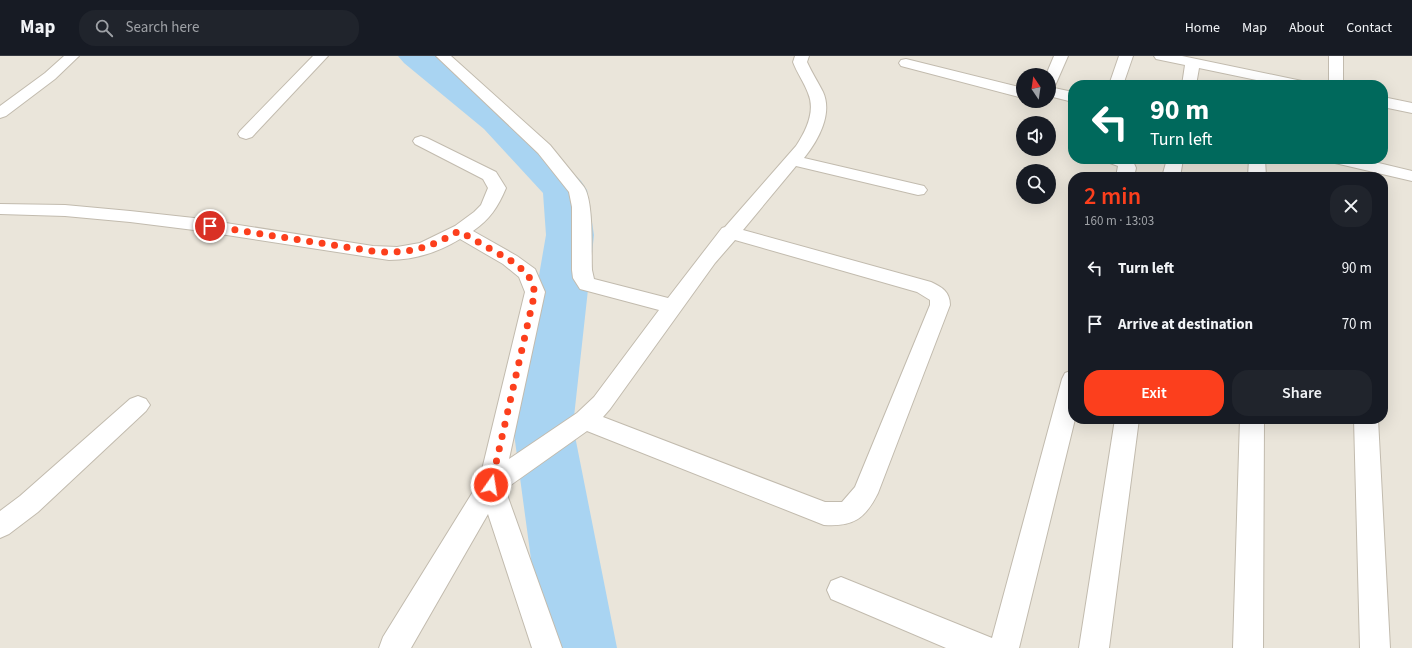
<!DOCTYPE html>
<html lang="en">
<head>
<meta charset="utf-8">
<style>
	:root { --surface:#171b24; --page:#20242c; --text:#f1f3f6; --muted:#9ea1a6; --line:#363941; --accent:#fc3f1d }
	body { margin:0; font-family:"Source Sans 3",sans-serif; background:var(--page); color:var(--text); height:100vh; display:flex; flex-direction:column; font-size:15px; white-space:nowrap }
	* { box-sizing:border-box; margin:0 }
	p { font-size:13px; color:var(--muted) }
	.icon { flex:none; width:22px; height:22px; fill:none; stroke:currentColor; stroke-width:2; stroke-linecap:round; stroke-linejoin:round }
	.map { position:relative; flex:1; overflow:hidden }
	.sheet { position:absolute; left:1068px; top:116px; width:320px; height:252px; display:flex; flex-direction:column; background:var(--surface); border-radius:16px; box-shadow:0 4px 16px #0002 }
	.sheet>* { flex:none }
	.guide { position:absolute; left:1068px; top:24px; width:320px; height:84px; border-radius:16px; box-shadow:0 4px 16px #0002; background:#00695c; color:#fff; overflow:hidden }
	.needle { width:26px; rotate:347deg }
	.controls { position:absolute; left:1016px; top:12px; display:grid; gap:8px }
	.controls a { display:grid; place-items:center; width:40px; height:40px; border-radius:50%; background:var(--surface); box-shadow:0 4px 16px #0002; font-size:20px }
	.pin { position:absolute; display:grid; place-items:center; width:34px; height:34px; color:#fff; margin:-17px; border:2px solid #fff; border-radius:50%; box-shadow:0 1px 4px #0007 }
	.me { position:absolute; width:44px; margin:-22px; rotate:13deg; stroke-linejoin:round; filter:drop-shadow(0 0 3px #0008) }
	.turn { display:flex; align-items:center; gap:14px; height:84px; padding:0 16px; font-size:18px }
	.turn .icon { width:52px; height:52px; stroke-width:2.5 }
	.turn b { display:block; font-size:28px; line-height:34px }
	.round { display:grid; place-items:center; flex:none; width:42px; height:42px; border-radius:16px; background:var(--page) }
	.summary { display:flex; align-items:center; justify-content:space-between; height:68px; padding:0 16px }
	h1 { font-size:24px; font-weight:600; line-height:30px; color:var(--accent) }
	.button { display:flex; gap:8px; margin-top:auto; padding:8px 16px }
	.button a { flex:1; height:46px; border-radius:16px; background:var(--accent); color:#fff; font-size:16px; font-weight:600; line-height:46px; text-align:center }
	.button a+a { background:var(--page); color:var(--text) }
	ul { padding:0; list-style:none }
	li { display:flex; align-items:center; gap:12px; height:56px; padding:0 16px }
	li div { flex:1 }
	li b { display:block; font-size:15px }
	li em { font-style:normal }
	header { display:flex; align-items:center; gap:24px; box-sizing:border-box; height:56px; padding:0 20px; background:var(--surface); border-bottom:1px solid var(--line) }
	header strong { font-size:19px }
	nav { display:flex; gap:22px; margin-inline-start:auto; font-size:14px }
	.search { width:280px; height:36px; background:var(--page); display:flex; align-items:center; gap:10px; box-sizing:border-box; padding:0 14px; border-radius:16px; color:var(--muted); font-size:15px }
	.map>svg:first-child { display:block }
</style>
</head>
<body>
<header>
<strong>Map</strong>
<div class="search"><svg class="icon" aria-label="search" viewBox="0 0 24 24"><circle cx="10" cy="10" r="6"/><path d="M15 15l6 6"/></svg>Search here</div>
<nav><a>Home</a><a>Map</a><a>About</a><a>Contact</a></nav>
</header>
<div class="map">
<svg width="1412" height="592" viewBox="0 0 1412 592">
	<rect width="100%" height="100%" fill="#f6f3ec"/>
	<path fill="#eae5da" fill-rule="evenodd" d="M0,0H1412V592H0ZM1023,19H1049V45H1023ZM1073,29H1383V103H1073ZM1023,67H1049V93H1023ZM1023,115H1049V141H1023ZM1073,121H1383V363H1073Z"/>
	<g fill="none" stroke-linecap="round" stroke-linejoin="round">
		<path fill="#a9d4f2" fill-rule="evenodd" d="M398,0H438L512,57L581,125L587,134L594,179L573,370L617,592H543L513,370L546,179L543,137L484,73L404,7Z"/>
		<g stroke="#c2bbae" stroke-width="2">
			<path id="street" d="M64,0H79L55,23L6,60L0,62V50L45,17Z
				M313,0H328L252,81L246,83L240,81L238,78L240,75Z
				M436,0H451L550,89L584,131C594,146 591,195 592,214L594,223L668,242L722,172L725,171L796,90C806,75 816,55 808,37C804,26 797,17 793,6L795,0H809L807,6C812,17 818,26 823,36C833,58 818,85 804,102L924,130L927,134L924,138L918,139L796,110L743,174L931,226C942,231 950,236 950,249L878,437C865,463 853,471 824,469L587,375L505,433L562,592H532L488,458L411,592H379L383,581L479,426L525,236L519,221L503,208L460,183C439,196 414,204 389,204L194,174L130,166L65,160L0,158V148L65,149L130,155L194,162L373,190L397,191L420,187L455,170L474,156L481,149L488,132L483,123L415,88L413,85L415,82L421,80L427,82L496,116L506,132C498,151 490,163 473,175L517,200L535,213L545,236L509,403L577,357L594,341L659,254L580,233L573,222L572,214V151L569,136L538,97ZM735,184L917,236L930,244V249L855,431L842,446H825L603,361L610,353L715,207Z
				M1054,0H1068L1054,32L1073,36V46L1049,40V19H1046Z
				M1119,0H1133L1123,29H1109Z
				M1154,0H1182L1302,25L1307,26L1309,29H1281L1199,12L1196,29H1182L1185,9L1156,3Z
				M1329,0H1343V29H1329Z
				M906,3L1023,32V42L901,10L899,7L901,4Z
				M1383,41L1412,47V57L1383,51Z
				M1108,103H1132L1136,112L1134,121H1116L1118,110L1110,107Z
				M1167,103H1183L1180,121H1162Z
				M1249,103H1265L1266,121H1248Z
				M1333,103H1362L1412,115V125L1335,107Z
				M1073,314V363H1075L1019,592H946L831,543L827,534L831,525L841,521L992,582L1062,323L1065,317Z
				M138,340L146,343L150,349L146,355L38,456L9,478L0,482V455L20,440L130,343Z
				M1115,363H1139L1109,592H1079Z
				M1240,363H1264L1263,592H1233Z
				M1354,363H1378L1390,592H1360Z"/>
		</g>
		<use href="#street" fill="#fff" fill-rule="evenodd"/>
	</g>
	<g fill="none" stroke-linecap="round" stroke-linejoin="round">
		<path stroke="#fc3f1d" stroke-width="7" stroke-dasharray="0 12.6" d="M210,170L378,196C414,197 428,192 459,175L510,204L528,218L535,236L491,429"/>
	</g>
</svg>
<div class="controls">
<a><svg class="needle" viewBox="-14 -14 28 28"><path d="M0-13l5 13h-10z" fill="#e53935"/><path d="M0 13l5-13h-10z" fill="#9ea1a6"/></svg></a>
<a><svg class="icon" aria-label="sound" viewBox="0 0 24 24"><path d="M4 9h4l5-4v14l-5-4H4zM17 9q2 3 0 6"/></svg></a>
<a><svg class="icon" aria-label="search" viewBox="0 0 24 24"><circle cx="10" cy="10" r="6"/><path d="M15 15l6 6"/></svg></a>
</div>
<div class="pin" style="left:210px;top:170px;background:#d93025"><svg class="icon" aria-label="arrive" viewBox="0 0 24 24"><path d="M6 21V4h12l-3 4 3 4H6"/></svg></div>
<svg class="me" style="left:491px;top:429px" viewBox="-20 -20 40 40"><circle r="17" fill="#fc3f1d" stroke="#fff" stroke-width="3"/><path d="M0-11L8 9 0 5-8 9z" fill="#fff"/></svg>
<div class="guide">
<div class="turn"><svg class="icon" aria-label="left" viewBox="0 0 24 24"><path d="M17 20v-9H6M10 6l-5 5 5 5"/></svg><div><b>90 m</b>Turn left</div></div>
</div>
<section class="sheet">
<div class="summary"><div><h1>2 min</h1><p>160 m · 13:03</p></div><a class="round"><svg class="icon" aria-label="close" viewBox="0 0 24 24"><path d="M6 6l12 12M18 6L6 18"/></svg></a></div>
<ul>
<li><svg class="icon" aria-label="left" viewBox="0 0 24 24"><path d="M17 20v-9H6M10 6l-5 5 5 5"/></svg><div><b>Turn left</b></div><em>90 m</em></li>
<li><svg class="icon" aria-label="arrive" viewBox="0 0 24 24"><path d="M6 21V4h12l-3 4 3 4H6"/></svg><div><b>Arrive at destination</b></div><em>70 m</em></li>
</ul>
<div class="button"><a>Exit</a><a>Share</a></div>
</section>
</div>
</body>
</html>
